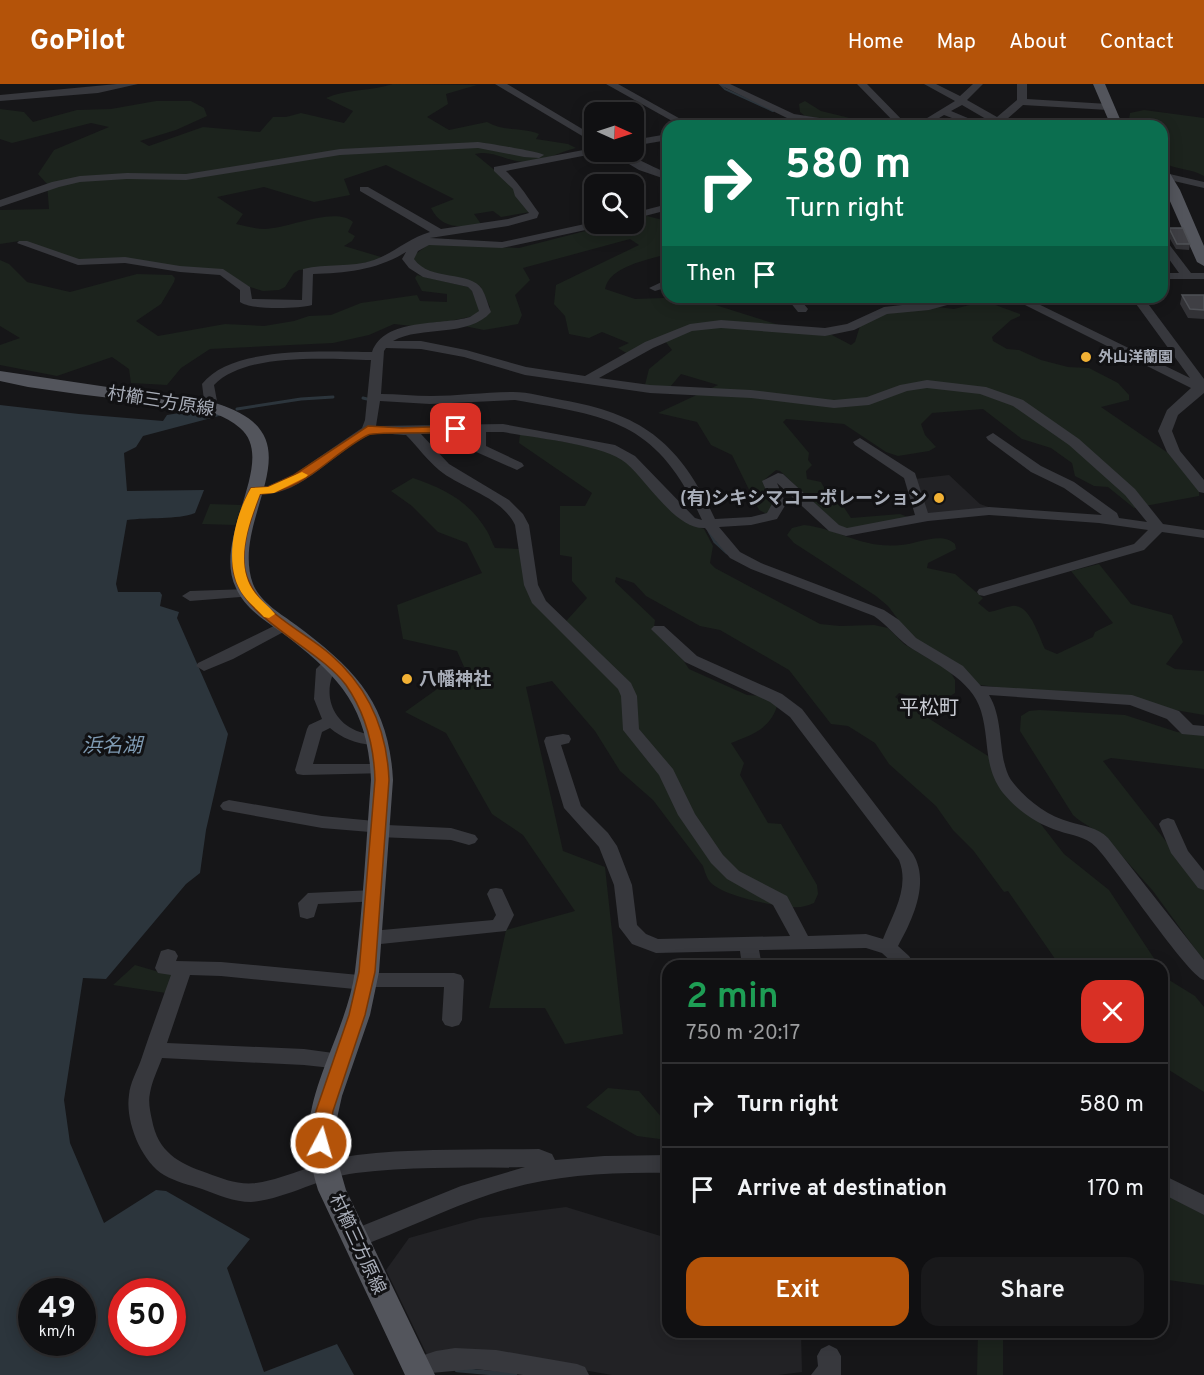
<!DOCTYPE html>
<html lang="en">
<head>
<meta charset="utf-8">
<style>
	:root { --surface:#101012; --page:#19191b; --text:#f1f3f6; --muted:#9c9d9f; --line:#303032; --accent:#b45309 }
	body { margin:0; font-family:Overpass,"Noto Sans JP",sans-serif; background:var(--page); color:var(--text); height:100vh; display:flex; flex-direction:column; font-size:22px; white-space:nowrap }
	* { box-sizing:border-box; margin:0 }
	p { font-size:20px; color:var(--muted) }
	.icon { flex:none; width:33px; height:33px; fill:none; stroke:currentColor; stroke-width:2; stroke-linecap:round; stroke-linejoin:round }
	.map { position:relative; flex:1; overflow:hidden }
	.details { position:absolute; left:662px; top:876px; width:506px; height:378px; display:flex; flex-direction:column; background:var(--surface); border-radius:18px; box-shadow:0 3px 15px #0003,0 0 0 2px var(--line) }
	.details>* { flex:none }
	.banner { position:absolute; left:662px; top:36px; width:506px; height:183px; border-radius:18px; box-shadow:0 3px 15px #0003,0 0 0 2px var(--line); background:#0b6e4f; color:#fff; overflow:hidden }
	.needle { width:39px; rotate:93deg }
	.controls { position:absolute; left:584px; top:18px; display:grid; gap:12px }
	.controls a { display:grid; place-items:center; width:60px; height:60px; border-radius:12px; background:var(--surface); box-shadow:0 3px 15px #0003,0 0 0 2px var(--line); font-size:30px }
	.speed { position:absolute; left:18px; top:1194px; display:flex; gap:12px; font-size:30px; font-weight:700; text-align:center }
	.speed>* { display:grid; place-content:center; width:78px; height:78px; border-radius:50%; background:var(--surface); box-shadow:0 3px 15px #0003,0 0 0 2px var(--line); line-height:1 }
	.speed small { font-size:15px; font-weight:400 }
	.speed .limit { border:9px solid #d22; background:#fff; color:#111 }
	.pin { position:absolute; display:grid; place-items:center; width:51px; height:51px; color:#fff; margin:-26px; border-radius:12px; box-shadow:0 3px 9px #0006 }
	.me { position:absolute; width:66px; margin:-33px; rotate:6deg; stroke-linejoin:round; filter:drop-shadow(0 0 4px #0008) }
	.turn { display:flex; align-items:center; gap:21px; height:126px; padding:0 24px; font-size:27px }
	.turn .icon { width:78px; height:78px; stroke-width:2.5 }
	.turn b { display:block; font-size:42px; line-height:51px }
	.then { display:flex; align-items:center; height:57px; padding:0 24px; background:#0003; gap:12px; font-size:22px }
	.round { display:grid; place-items:center; flex:none; width:63px; height:63px; border-radius:18px; background:var(--page) }
	.summary { display:flex; align-items:center; justify-content:space-between; height:102px; padding:0 24px }
	h1 { font-size:36px; font-weight:600; line-height:45px; color:#1e9e55 }
	.button { display:flex; gap:12px; margin-top:auto; padding:12px 24px }
	.button a { flex:1; height:69px; border-radius:18px; background:var(--accent); color:#fff; font-size:24px; font-weight:600; line-height:69px; text-align:center }
	.button a+a { background:var(--page); color:var(--text) }
	ul { padding:0; list-style:none }
	li { display:flex; align-items:center; gap:18px; height:84px; padding:0 24px; border-top:2px solid var(--line) }
	li div { flex:1 }
	li b { display:block; font-size:22px }
	li em { font-style:normal }
	header { display:flex; align-items:center; gap:36px; box-sizing:border-box; height:84px; padding:0 30px; background:var(--accent); color:#fff }
	header strong { font-size:28px }
	nav { display:flex; gap:33px; margin-inline-start:auto; font-size:21px }
	.map>svg:first-child { display:block }
</style>
</head>
<body>
<header>
<strong>GoPilot</strong>
<nav><a>Home</a><a>Map</a><a>About</a><a>Contact</a></nav>
</header>
<div class="map">
<svg width="1204" height="1291" viewBox="0 0 1204 1291">
	<rect width="100%" height="100%" fill="#161618"/>
	<path fill="#222225" d="M949,391L980,420L991,424L926,431L915,395Z
		M566,1123L667,1154L668,1248H801L802,1288L778,1291H612L514,1274L428,1273L386,1186L409,1154L480,1134Z"/>
	<path fill="#1c231d" d="M393,0L477,1L446,10L448,20L427,33L449,46L487,38C504,48 522,43 539,50L536,55L568,60L576,64C559,68 545,77 527,78C509,79 493,65 475,70L514,102L530,128L501,133L493,127L474,130L481,140C461,144 441,145 431,124L454,115L386,81L344,95L350,111L314,118L264,103L217,113L243,130L236,140C245,142 256,145 265,145C287,145 335,122 353,138L348,148L355,152L352,157L344,162L381,173V175L342,184L299,186L294,189L285,203L279,206L263,207L250,203L221,186L190,184L126,175L80,177L20,157L0,160V126L49,125L47,100L38,90L54,66L109,43L91,39L12,59L0,55V25L24,28L33,38L77,26L111,25L156,17H191L204,24L207,32L176,46L140,57L149,62L203,43L260,48L273,33H286L301,29L344,39L353,27L326,14C347,5 371,7 393,0Z
		M805,17L821,27L866,38L875,42H858L805,32L800,28L799,20Z
		M1144,26L1204,34V92C1191,84 1174,86 1163,78L1169,70L1161,65V42H1128L1130,29Z
		M647,132L667,137V170C648,176 609,182 605,205L635,215L690,213L779,241L709,239L628,270L618,264L629,259L602,248L589,254L569,250L565,232L554,220L556,201L639,161L630,155L523,184L530,196L515,211L522,231L518,240L484,246L459,241L481,235L490,228V223L480,202L424,186L416,181L413,172L429,160L519,164L601,143L633,140V135Z
		M0,176L9,180L27,198L70,208L137,190L172,191L175,194L174,198L161,220L136,237L158,252L225,240L264,242L294,237L309,232L331,231L361,219L417,211L420,217L447,218V210L422,207L415,194L417,191L468,203L472,207L481,226L474,232L450,237L412,242L394,240L369,251L333,259L210,265L181,284L167,301L131,299L129,285L112,273L57,292L0,281V261L20,254L0,242Z
		M981,218L990,219L1020,230V232L1011,236L992,253L993,257L1007,265L1019,266L1041,276L1068,283L1089,284L1118,299L1129,311V316L1101,323L1168,369L1199,406V412L1134,424L1108,403L1094,402L1075,392L1072,379L1051,364L1022,355L983,325L932,329L921,340L925,351L936,363L929,367L898,372L886,368L844,340L786,335L783,338L809,369L808,376L812,381L806,387L807,395L821,398L829,413L841,419L851,434L900,430L908,433L859,445L841,444L780,387L776,386L764,396L774,420L768,429H765L759,426L732,371L711,361L697,338L658,329L718,301L681,290L670,303L645,301L649,285L672,266L665,257L684,248L711,242L830,250L851,261L855,258L860,242L878,231L938,223L954,225Z
		M520,350L599,364L621,372L686,438L704,445L713,462L710,479L715,484L820,540L840,542L874,541L888,544L904,560L950,587L955,596V609C937,622 919,615 899,609L895,613L988,672L1064,770L1109,806L1159,882H1060L1008,807L1004,808L973,766L953,746L936,722L889,680L875,659L848,642L831,640L789,586L720,546L700,542L646,512L634,499L616,493L615,498L655,536L654,543L679,570L689,585L747,611L762,612L778,619C771,645 753,650 731,659L744,679L740,691L768,739L781,740L817,801L818,810L814,819C807,822 800,824 792,823C773,822 724,812 711,799C707,795 705,788 703,782L653,716L620,687L595,647L552,597L526,603L563,767L605,783L623,950L565,960L545,924H489L506,846L575,827L523,751L492,730L446,649L405,628L465,585L457,567L403,555L397,521L482,489L467,459L438,448L412,422L391,407L413,394C445,405 469,417 487,447C490,452 492,459 495,464L520,465L559,545L587,514L572,497V473L560,471V422H585L592,409L519,359Z
		M210,420L242,421L235,441L202,440Z
		M804,441C840,445 861,465 901,461C918,460 941,447 955,460L956,465L928,479L927,484L955,490L983,514L978,519L989,528C997,527 1004,523 1012,522C1030,519 1039,553 1045,565L1057,570L1093,553L1095,548L1113,539L1071,487L1099,480L1131,520L1172,531L1183,558L1166,580L1175,585L1204,587V631L1158,623L980,601L909,550L888,522L876,512L794,459L787,451L792,444Z
		M1040,626L1125,631L1177,648L1204,650V685L1111,674L1103,677L1204,806V877L1153,807L1107,755C1097,745 1083,741 1073,731L1020,647L1021,632L1029,627Z
		M135,881L159,888H173L166,909L113,901Z
		M1161,885L1169,896L1195,912L1204,923V1008L1161,981Z
		M608,1004L639,1007L663,1035L667,1036V1056L637,1052L586,1023Z
		M1161,1108L1204,1131V1201L1161,1195Z
		M978,1248H1003V1291H977Z"/>
	<path fill="#2c353c" fill-rule="evenodd" d="M0,321L79,330L163,337L167,331L224,322L234,328L143,352L136,363L124,369L127,407L204,406L195,429C177,436 148,433 127,436L116,500L118,508H160L162,511L160,522L179,528L177,534L228,650L206,746L200,789L186,800L106,895L83,894L64,1016L70,1059L104,1139L156,1106L166,1107L250,1155L227,1184L264,1288L337,1260L354,1291H0ZM32,1208H82V1258H32ZM122,1208H172V1258H122Z"/>
	<g fill="none" stroke-linecap="round" stroke-linejoin="round">
		<path stroke="#2c353c" stroke-width="2" d="M720,0L725,5L773,27"/>
		<path stroke="#2c353c" stroke-width="3" d="M363,314L367,315
			M237,325L301,315L333,313
			M709,447L715,458L727,469"/>
		<path stroke="#2c353c" stroke-width="4.5" d="M457,1286L515,1291"/>
		<path fill="#37383d" fill-rule="evenodd" d="M117,0H138L98,9L0,17V11Z
			M495,0H507L594,52V59Z
			M606,0H618L693,42H681Z
			M718,0H730L794,30L851,39L856,42H832L789,35Z
			M857,0H867L908,42H898Z
			M924,0H936L960,12L973,0H983L967,16L997,33L1017,16V0H1027V15L1108,20L1113,23L1108,26L1023,21L1007,35L1028,42H998L962,21L951,27L987,42H973L944,31L926,42H914L955,17Z
			M668,50V56L633,62V56Z
			M478,58C487,59 540,68 544,71L539,74L524,73L478,64L340,71L186,96L127,95L80,98L59,103L0,123V116L52,98L80,92L127,89L186,90L340,65Z
			M594,64V68H599L598,69L506,87C520,100 528,114 539,129L537,134L508,142L430,154L502,158L594,138L605,140L604,142L502,164L429,161L418,167L414,175C430,198 470,186 482,205C486,212 488,221 491,228C468,254 422,241 393,257H421L466,266L526,283L585,292L645,258L690,240L721,236L825,244L847,240L884,223L929,218L951,213H971L969,215L929,226L887,230L854,246L825,252L721,244L692,247L653,264L599,294L650,301L751,306L834,316L867,313L900,301L927,296L986,303L1023,316L1079,355L1135,405L1163,440L1204,446V454L1162,448L1144,466L984,512L979,511L977,508L979,505L1134,460L1148,446L1099,439L989,431L928,437L846,452L829,447L777,399L786,420L777,435L751,441L719,443L740,468L761,479L884,526L899,536L916,554L963,582L981,602L1132,611L1179,627L1193,641L1204,642V652L1182,650L1167,635L1130,621L989,611C1005,637 997,674 1011,696C1025,715 1047,732 1070,738C1084,742 1097,743 1108,754L1204,876V896C1187,891 1116,784 1096,763C1085,752 1073,752 1059,747C1037,740 1018,727 1003,709C983,683 990,657 981,627C972,595 933,579 908,562C896,553 887,541 874,532L751,485L730,474L705,444C676,446 648,398 626,379C604,360 534,354 503,348H486V362L522,379L524,382L517,386L474,367L472,349L421,350L449,380L509,416L523,430L529,441L538,501L546,517L631,599L637,612L639,645L673,685L695,730L723,771L739,787L787,812L808,852L866,850L883,855C893,830 910,803 899,776L790,633L770,618L685,578L654,548L651,545L654,542H664L697,572L782,610L802,625L913,770C930,798 913,835 898,862L909,872L916,882H896L882,869L866,864L759,866L762,882H742L740,867L656,869L632,860L619,843L614,801L599,763L564,724L544,657L546,653L563,650L569,651L571,655L569,659L561,661L581,722L608,749L617,762L632,801L637,841L646,850L658,855L790,852L773,821L727,795L711,779L678,731L659,691L623,646L621,612L618,605L532,519L524,501L515,441C501,412 462,405 439,386C427,376 417,362 406,351C396,351 379,347 369,351C333,368 295,420 250,409L248,406L250,403L268,402L293,391L362,344L365,336L371,276C328,275 246,268 214,301L217,317L211,325H201L200,322L204,316L202,300C232,261 326,268 372,268C385,233 440,242 470,233L479,227L472,207L468,203L423,193L409,184L402,175L406,168C377,186 346,189 313,190L312,221C298,225 250,226 240,218V206L220,191L180,188L125,179L78,181L17,159L19,157H27L79,175L125,173L180,182L223,185L250,203L252,215L302,216L303,185C326,179 351,184 374,176C394,169 409,154 430,148L360,107V103H368L441,145L508,135L529,129L515,112L513,105L494,87V83ZM386,264L421,265L464,273L525,291L650,309L751,314L834,324L869,321L907,307L927,304L980,310L1013,322L1069,361L1125,411L1147,438L1119,434L1117,429L1074,398L1041,382L993,349L986,353L988,356L1031,388L1064,404L1102,431L989,423L928,429L915,389L860,354L853,358L855,361L904,394L915,431L847,444L839,441L783,390L778,389L762,397L772,420L767,429L751,433L715,435C680,360 644,330 562,316C546,313 529,308 513,308C485,308 458,312 431,312C414,312 397,310 381,310L384,267ZM515,316C613,333 657,338 702,436L695,434L635,372L615,361L503,340L376,342L380,317L430,320Z
			M609,68C626,66 650,83 668,89V96L639,86Z
			M1161,88L1204,98V104L1161,94Z
			M668,120V126L633,135V129Z
			M1161,154L1165,155L1191,189H1204V195H1161V189H1179L1161,164Z
			M668,195V203L655,207L649,204Z
			M786,213H798L808,225L806,228H798Z
			M1009,213H1024L1190,294L1131,213H1143L1204,295V309L1178,331L1172,347L1180,367L1204,396V409L1199,408L1167,368L1158,347L1167,326L1191,304Z
			M248,505L255,509L253,512L190,517L182,512L190,507Z
			M284,537L292,542L289,545L233,575L204,587L196,582L198,579Z
			M332,573L340,578C321,603 328,637 360,648C368,651 376,649 384,651L386,655L384,659C365,664 344,656 330,644L322,648L313,680H382L388,681L390,685L388,689L303,691L297,690L295,686L307,645L309,641L322,635L314,615L316,585L326,575Z
			M229,716L322,732L385,738L387,741L451,744L475,751L478,755L475,759L469,761L451,756L378,753L370,748L322,744L223,726L220,722L223,718Z
			M1168,734L1174,736L1188,767L1204,787V806L1198,804L1171,769L1159,740L1162,736Z
			M496,804L502,805L514,831L506,847L371,861L364,859L362,854L364,849L371,847L493,836L496,831L487,810L490,805Z
			M374,806L380,807L383,812L380,817L318,820L314,833L307,835L300,833L298,819L308,809Z
			M168,865L175,867L178,872L176,877L221,878L359,891L366,889H454L461,891L464,896L462,936L459,941L452,943L445,941L442,936L444,903H372L365,906L221,892L190,891L167,959L304,965L348,971L351,977L348,983L341,985L304,981L162,974C158,985 152,997 150,1009C148,1017 150,1027 152,1036C158,1068 178,1079 207,1089C223,1095 238,1101 256,1099C290,1094 322,1075 357,1071C417,1064 478,1066 539,1065L552,1070L555,1076L604,1072L668,1071V1089C607,1088 549,1091 491,1110C445,1125 401,1148 355,1164L347,1162L344,1155L347,1148L461,1102L525,1083C469,1084 412,1082 356,1089C320,1093 287,1115 251,1118C234,1118 218,1111 202,1105C190,1101 176,1098 164,1091C141,1077 125,1037 129,1011C130,999 137,987 141,976C150,949 161,919 171,891L158,889L155,884L161,867Z
			M1161,1090L1204,1111V1131L1161,1109Z
			M829,1261L837,1265L841,1272V1291H811L818,1282L817,1272L821,1265Z
			M455,1264L496,1266L577,1280L585,1283L589,1291H523L476,1285L408,1291L405,1284L409,1276L436,1267Z"/>
		<path fill="#53555c" fill-rule="evenodd" d="M1093,0H1105L1123,42H1111Z
			M1161,82L1166,83L1180,106L1204,162V182L1197,178L1161,97Z
			M0,287L215,319C325,352 228,431 253,500C260,518 281,530 296,541C355,585 389,619 393,696L379,888L370,931L342,1012L335,1043L337,1075L346,1106L435,1291H405L318,1106C312,1085 307,1065 309,1043C313,993 348,940 355,887C363,824 366,759 371,696C368,621 338,591 281,548C264,536 245,524 236,504C211,454 279,377 240,344C211,319 164,321 127,316C94,312 61,308 28,303L0,297Z"/>
	</g>
	<path fill="#323236" d="M1169,144L1190,160L1189,166L1176,165L1167,150Z
		M1182,211H1204V235L1188,234L1180,220Z"/>
	<path fill="#3f3f44" stroke="#4f5156" stroke-width="1.5" d="M1169,144H1183L1190,160H1177Z
		M1182,211H1204V226L1190,225Z"/>
	<path fill="#b45309" stroke="#753606" stroke-width="1.5" d="M368,342L402,344L456,342L462,345L456,349C444,349 373,348 368,351C332,369 303,409 260,410C252,433 240,460 245,486C254,527 303,546 331,571C369,604 387,647 389,696L375,888L365,931L333,1027L327,1064L321,1066L315,1064L312,1059L316,1027L349,931L359,888L375,696C374,662 366,630 346,601C317,562 238,534 233,484C232,478 234,471 234,465C235,445 241,422 251,404L268,403L294,391Z"/>
	<path fill="#f59e0b" d="M302,388L308,391L306,393L274,409L260,410C249,439 233,481 255,509C261,517 269,522 275,530L269,534L264,533C258,526 250,520 244,512C222,483 234,433 251,404L268,403Z"/>
	<g fill="#f2b134" stroke="#111113" stroke-width="2">
		<circle cx="1086" cy="273" r="6"/>
		<circle cx="939" cy="414" r="6"/>
		<circle cx="407" cy="595" r="6"/>
	</g>
	<g text-anchor="middle" stroke-width="6" stroke-linejoin="round" paint-order="stroke">
		<g font-size="15" font-weight="bold" fill="#a8adb8" stroke="#111113" text-anchor="start">
			<text x="1098" y="278">外山洋蘭園</text>
		</g>
		<g font-size="18" fill="#a8adb8" stroke="#111113">
			<text transform="translate(161 317) rotate(9)" y="6">村櫛三方原線</text>
			<text transform="translate(358 1160) rotate(65)" y="6">村櫛三方原線</text>
		</g>
		<g font-size="18" font-weight="bold" fill="#a8adb8" stroke="#111113" text-anchor="end">
			<text x="927" y="420">(有)シキシマコーポレーション</text>
			<text x="419" y="601" text-anchor="start">八幡神社</text>
		</g>
		<g font-size="20" fill="#c9ccd4" stroke="#111113">
			<text x="929" y="630">平松町</text>
		</g>
		<g font-size="20" font-style="italic" fill="#7f9bb3" stroke="#111113">
			<text x="112" y="668">浜名湖</text>
		</g>
	</g>
</svg>
<div class="controls">
<a><svg class="needle" viewBox="-14 -14 28 28"><path d="M0-13l5 13h-10z" fill="#e53935"/><path d="M0 13l5-13h-10z" fill="#9c9d9f"/></svg></a>
<a><svg class="icon" aria-label="search" viewBox="0 0 24 24"><circle cx="10" cy="10" r="6"/><path d="M15 15l6 6"/></svg></a>
</div>
<div class="speed"><div>49<small>km/h</small></div><div class="limit">50</div></div>
<div class="pin" style="left:456px;top:345px;background:#d93025"><svg class="icon" aria-label="arrive" viewBox="0 0 24 24"><path d="M6 21V4h12l-3 4 3 4H6"/></svg></div>
<svg class="me" style="left:321px;top:1059px" viewBox="-20 -20 40 40"><circle r="17" fill="#b45309" stroke="#fff" stroke-width="3"/><path d="M0-11L8 9 0 5-8 9z" fill="#fff"/></svg>
<div class="banner">
<div class="turn"><svg class="icon" aria-label="right" viewBox="0 0 24 24"><path d="M7 20v-9h11M14 6l5 5-5 5"/></svg><div><b>580 m</b>Turn right</div></div>
<div class="then">Then<svg class="icon" aria-label="arrive" viewBox="0 0 24 24"><path d="M6 21V4h12l-3 4 3 4H6"/></svg></div>
</div>
<section class="details">
<div class="summary"><div><h1>2 min</h1><p>750 m · 20:17</p></div><a class="round" style="background:#d93025;color:#fff"><svg class="icon" aria-label="close" viewBox="0 0 24 24"><path d="M6 6l12 12M18 6L6 18"/></svg></a></div>
<ul>
<li><svg class="icon" aria-label="right" viewBox="0 0 24 24"><path d="M7 20v-9h11M14 6l5 5-5 5"/></svg><div><b>Turn right</b></div><em>580 m</em></li>
<li><svg class="icon" aria-label="arrive" viewBox="0 0 24 24"><path d="M6 21V4h12l-3 4 3 4H6"/></svg><div><b>Arrive at destination</b></div><em>170 m</em></li>
</ul>
<div class="button"><a>Exit</a><a>Share</a></div>
</section>
</div>
</body>
</html>
